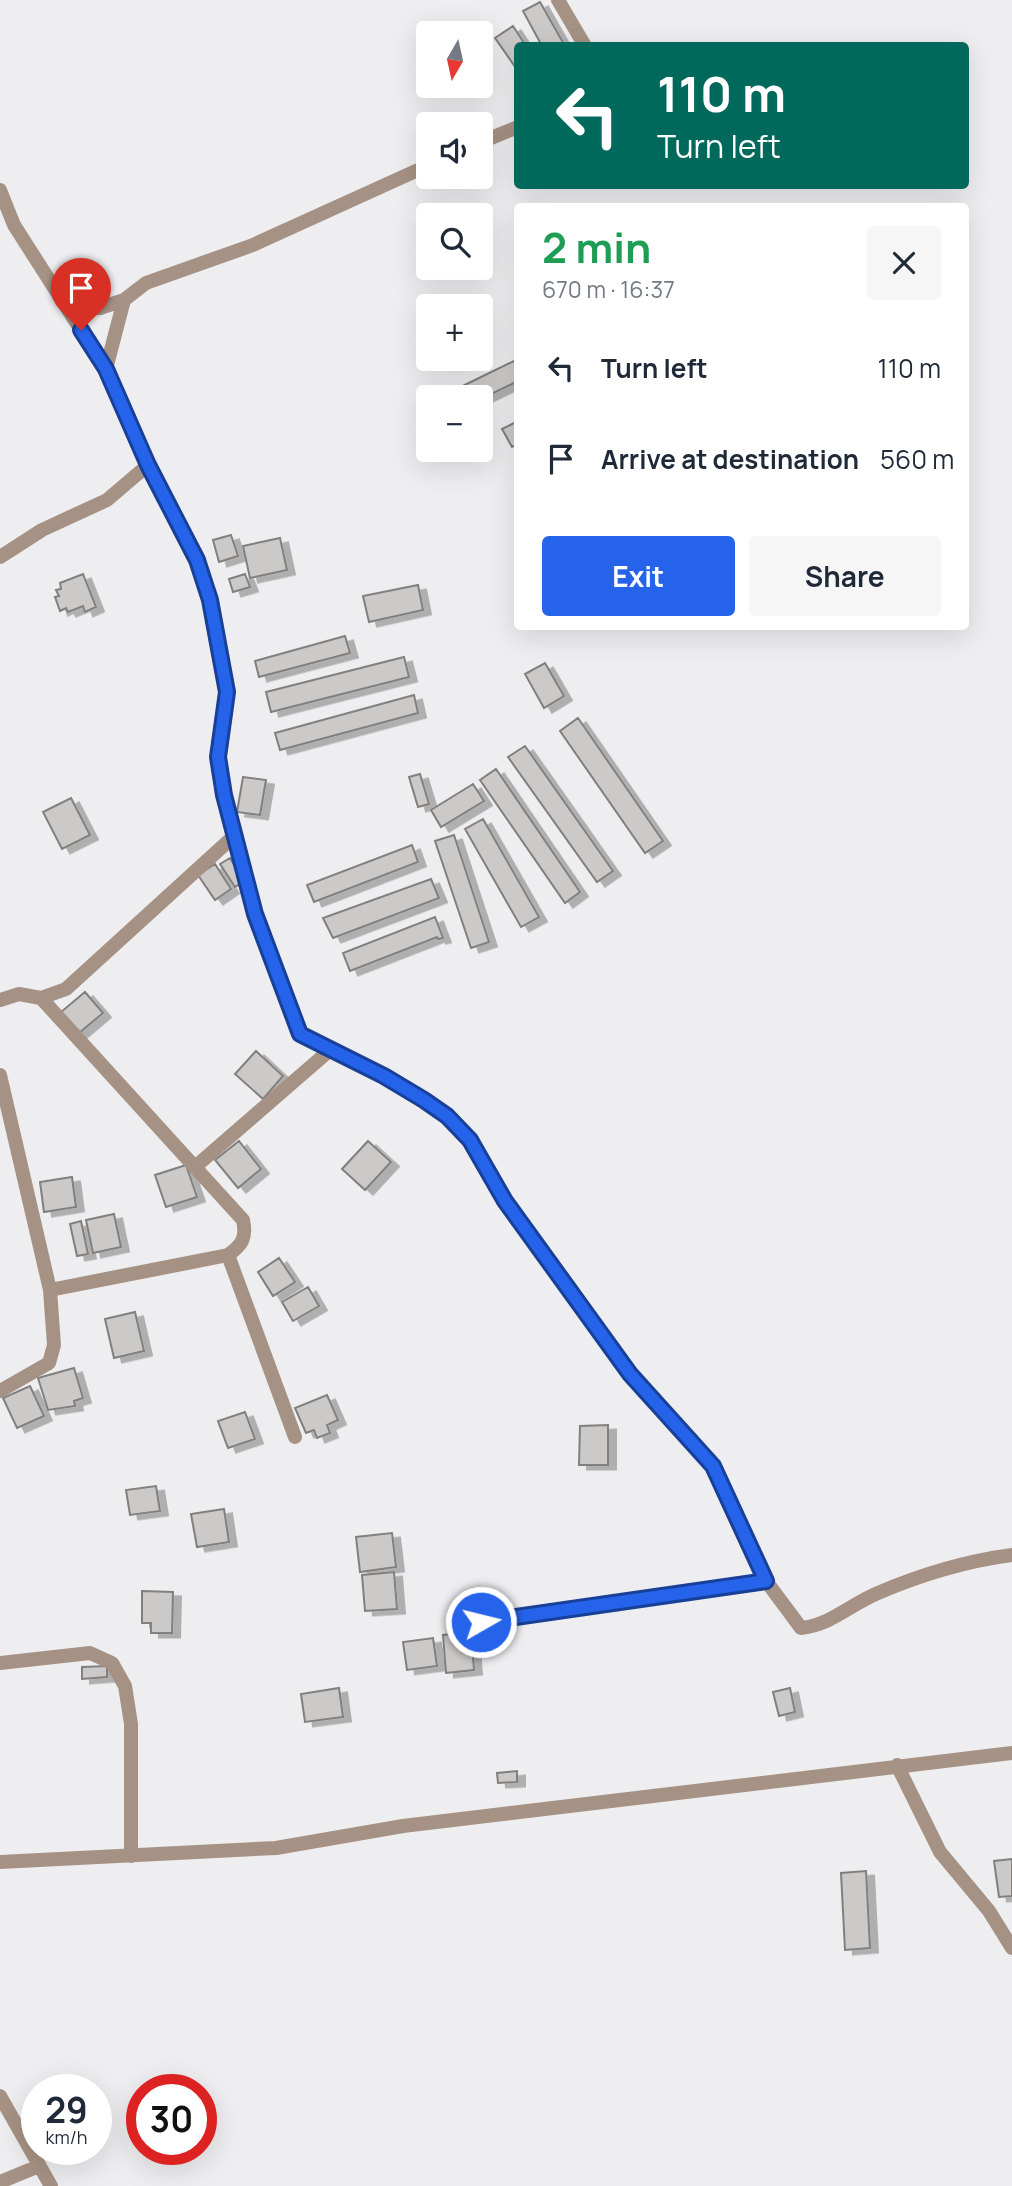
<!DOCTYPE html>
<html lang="en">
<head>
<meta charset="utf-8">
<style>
	:root { --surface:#fff; --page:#f6f6f7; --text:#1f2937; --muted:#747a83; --accent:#2563eb }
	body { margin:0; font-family:Manrope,sans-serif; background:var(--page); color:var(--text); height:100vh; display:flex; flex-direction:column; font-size:26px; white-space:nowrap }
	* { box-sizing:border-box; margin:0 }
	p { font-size:23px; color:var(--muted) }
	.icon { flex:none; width:38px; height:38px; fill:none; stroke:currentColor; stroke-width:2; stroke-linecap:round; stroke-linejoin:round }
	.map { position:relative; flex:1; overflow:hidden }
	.side { position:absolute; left:514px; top:203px; width:455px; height:427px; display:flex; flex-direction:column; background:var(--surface); border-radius:7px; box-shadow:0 7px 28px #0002 }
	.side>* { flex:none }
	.top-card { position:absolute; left:514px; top:42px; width:455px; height:147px; border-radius:7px; box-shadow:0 7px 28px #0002; background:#00695c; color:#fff; overflow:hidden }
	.needle { width:46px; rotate:189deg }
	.fabs { position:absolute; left:416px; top:21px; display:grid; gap:14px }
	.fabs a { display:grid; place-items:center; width:77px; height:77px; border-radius:7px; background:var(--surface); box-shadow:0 7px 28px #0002; font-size:35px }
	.speed { position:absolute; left:21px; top:2074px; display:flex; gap:14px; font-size:35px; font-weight:700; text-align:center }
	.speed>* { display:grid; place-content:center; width:91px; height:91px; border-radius:50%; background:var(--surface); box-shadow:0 7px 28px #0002; line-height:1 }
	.speed small { font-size:18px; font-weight:400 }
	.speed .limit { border:10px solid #d22; background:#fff; color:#111 }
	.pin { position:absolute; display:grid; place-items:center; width:60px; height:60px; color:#fff; margin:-72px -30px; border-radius:50% 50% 50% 0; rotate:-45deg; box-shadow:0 0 7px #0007 }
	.pin .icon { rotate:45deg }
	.me { position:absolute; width:77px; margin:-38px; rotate:82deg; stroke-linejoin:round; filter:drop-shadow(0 0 5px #0008) }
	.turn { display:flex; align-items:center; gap:24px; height:147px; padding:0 28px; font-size:32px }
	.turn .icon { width:91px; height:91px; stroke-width:2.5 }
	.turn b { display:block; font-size:49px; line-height:60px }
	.round { display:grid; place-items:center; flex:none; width:74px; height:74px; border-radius:7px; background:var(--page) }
	.headline { display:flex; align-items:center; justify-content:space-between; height:119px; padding:0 28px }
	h1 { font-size:42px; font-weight:700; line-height:52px; color:#1e9e55 }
	.primary-button { display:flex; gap:14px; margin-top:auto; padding:14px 28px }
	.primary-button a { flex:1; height:80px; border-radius:7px; background:var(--accent); color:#fff; font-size:28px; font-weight:700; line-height:80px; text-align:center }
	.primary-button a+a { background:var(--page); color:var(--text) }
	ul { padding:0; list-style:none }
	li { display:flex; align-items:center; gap:21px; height:91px; padding:0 28px }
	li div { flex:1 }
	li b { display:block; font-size:26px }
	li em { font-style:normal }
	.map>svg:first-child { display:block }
</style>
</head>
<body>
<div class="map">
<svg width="1012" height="2186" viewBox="0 0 1012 2186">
	<defs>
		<filter id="shadow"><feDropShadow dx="8" dy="4.5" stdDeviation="0" flood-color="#0004"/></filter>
	</defs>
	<rect width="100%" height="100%" fill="#eeeef0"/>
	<path fill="#cbcac9" stroke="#81807f" stroke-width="2" filter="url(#shadow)" d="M540,2L565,46H542L523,11Z
		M513,26L526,46H518V71L495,38Z
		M518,359V381L481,399L440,397Z
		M518,421V444L512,447L502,429Z
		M231,535L238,556L219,562L213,540Z
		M280,538L287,570L250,578L243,546Z
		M83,574L96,607L85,612L83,606L68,612L66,608L60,611L55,597L59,596L56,590L61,589L60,583Z
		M245,574L250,587L233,592L229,579Z
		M418,585L423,610L369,622L363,596Z
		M345,636L350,653L259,677L255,661Z
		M404,657L409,677L271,712L266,692Z
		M545,663L564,696L544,708L525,674Z
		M414,695L418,713L280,750L275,733Z
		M578,718L663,841L645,853L560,731Z
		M525,746L613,871L597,882L508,757Z
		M496,769L580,892L565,903L480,780Z
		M420,774L429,804L418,807L409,777Z
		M243,777L266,780L260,815L237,812Z
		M473,784L484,801L441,827L431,810Z
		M71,798L90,835L62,849L43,812Z
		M483,819L539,917L521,927L465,829Z
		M454,835L489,942L471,948L435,841Z
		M412,845L418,862L314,902L307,885Z
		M230,858L244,881L235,887L220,864Z
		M215,864L231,889L215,900L198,875Z
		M431,879L439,898L333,938L323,918Z
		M435,917L443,938L438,939L437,937L350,971L343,953Z
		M85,992L103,1013L79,1033L61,1012Z
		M256,1051L283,1076L263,1099L235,1074Z
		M239,1141L261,1169L238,1188L215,1160Z
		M368,1141L391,1162L365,1190L342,1169Z
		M186,1165L197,1197L166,1207L155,1175Z
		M72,1177L76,1207L44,1212L40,1182Z
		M114,1214L121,1247L93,1253L86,1220Z
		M81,1221L88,1254L77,1256L70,1224Z
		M279,1258L295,1282L273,1296L258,1272Z
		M308,1287L319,1306L293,1321L282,1302Z
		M135,1312L144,1351L114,1358L105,1319Z
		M74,1368L83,1398L74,1401L75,1406L48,1410L38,1378Z
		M30,1386L44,1416L17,1428L3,1398Z
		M327,1395L338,1420L327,1425L330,1433L317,1438L314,1430L306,1433L295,1408Z
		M245,1412L255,1439L228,1448L218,1421Z
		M608,1425V1465H579L580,1426Z
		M156,1486L160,1511L130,1515L126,1490Z
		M224,1509L229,1542L197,1547L191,1514Z
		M392,1533L396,1567L360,1572L356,1537Z
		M394,1572L397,1609L365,1611L362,1575Z
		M142,1591L173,1592L172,1633H151V1623H142Z
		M471,1632L474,1670L446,1673L443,1635Z
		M433,1638L437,1666L407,1670L403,1642Z
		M107,1666V1677L82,1679V1667Z
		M339,1688L343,1717L305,1722L301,1694Z
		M790,1688L795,1712L779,1716L773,1692Z
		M517,1771V1782L498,1783L497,1773Z
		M1012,1859V1896L999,1897L994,1861Z
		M866,1871L870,1948L845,1950L841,1873Z"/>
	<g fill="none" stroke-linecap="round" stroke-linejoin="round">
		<path stroke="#a69284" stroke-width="14" d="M558,0L585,46
			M481,142L518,127
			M0,190L14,225L106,369L148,465L197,560L210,600L227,692L218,756L224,795L255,913L300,1034L384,1076L424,1100L447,1116L470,1140L505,1201L630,1374L713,1466L766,1581L801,1628C833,1624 849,1605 878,1593C920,1575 967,1561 1012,1555
			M69,310L100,308L124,300L146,283L253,245L429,165
			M106,369L124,300
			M0,557L42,530L107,500L148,465
			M41,998L243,1220C247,1238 242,1245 228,1255L50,1290
			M0,1000L19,994L41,998L66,989L234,836
			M0,1075L50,1290L54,1345L49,1363L0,1391
			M195,1167L330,1050
			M228,1255L295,1437
			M481,1622L766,1581
			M0,1663L90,1653L112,1663L125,1686L131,1724V1856
			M897,1765L940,1852L989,1911L1012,1948
			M0,1862L276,1848L403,1826L1012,1753
			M0,2096L51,2186
			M0,2182L39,2166"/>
	</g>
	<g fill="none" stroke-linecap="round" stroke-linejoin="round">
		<g stroke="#184099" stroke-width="18">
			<path id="route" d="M81,330L106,369L148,465L197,560L210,600L227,692L218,757L224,795L255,914L300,1034L384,1076L424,1100L447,1116L470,1140L505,1201L630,1374L713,1466L766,1581L481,1622"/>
		</g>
		<use href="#route" stroke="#2563eb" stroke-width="12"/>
	</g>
</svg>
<div class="fabs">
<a><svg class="needle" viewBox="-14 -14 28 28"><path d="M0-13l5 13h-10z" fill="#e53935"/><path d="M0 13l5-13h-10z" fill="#747a83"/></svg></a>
<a><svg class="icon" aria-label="sound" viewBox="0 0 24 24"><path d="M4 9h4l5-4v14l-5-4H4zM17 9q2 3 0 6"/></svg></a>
<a><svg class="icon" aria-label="search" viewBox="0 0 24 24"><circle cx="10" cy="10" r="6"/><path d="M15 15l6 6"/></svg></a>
<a>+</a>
<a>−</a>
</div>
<div class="speed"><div>29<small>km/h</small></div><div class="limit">30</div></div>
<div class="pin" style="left:81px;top:330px;background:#d93025"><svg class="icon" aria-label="arrive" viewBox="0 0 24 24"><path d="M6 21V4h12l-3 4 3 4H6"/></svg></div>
<svg class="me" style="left:481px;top:1622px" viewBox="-20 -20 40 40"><circle r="17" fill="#2563eb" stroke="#fff" stroke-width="3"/><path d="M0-11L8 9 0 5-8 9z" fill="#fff"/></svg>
<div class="top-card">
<div class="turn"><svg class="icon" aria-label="left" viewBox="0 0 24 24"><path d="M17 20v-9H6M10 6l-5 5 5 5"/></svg><div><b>110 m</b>Turn left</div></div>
</div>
<section class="side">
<div class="headline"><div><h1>2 min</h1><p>670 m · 16:37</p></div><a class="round"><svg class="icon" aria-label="close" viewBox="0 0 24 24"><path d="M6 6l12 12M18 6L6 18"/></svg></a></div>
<ul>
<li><svg class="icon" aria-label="left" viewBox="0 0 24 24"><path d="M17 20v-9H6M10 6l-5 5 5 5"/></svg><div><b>Turn left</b></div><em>110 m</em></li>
<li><svg class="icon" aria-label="arrive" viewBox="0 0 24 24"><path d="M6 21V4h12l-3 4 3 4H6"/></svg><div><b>Arrive at destination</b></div><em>560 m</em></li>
</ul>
<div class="primary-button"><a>Exit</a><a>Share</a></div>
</section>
</div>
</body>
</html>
